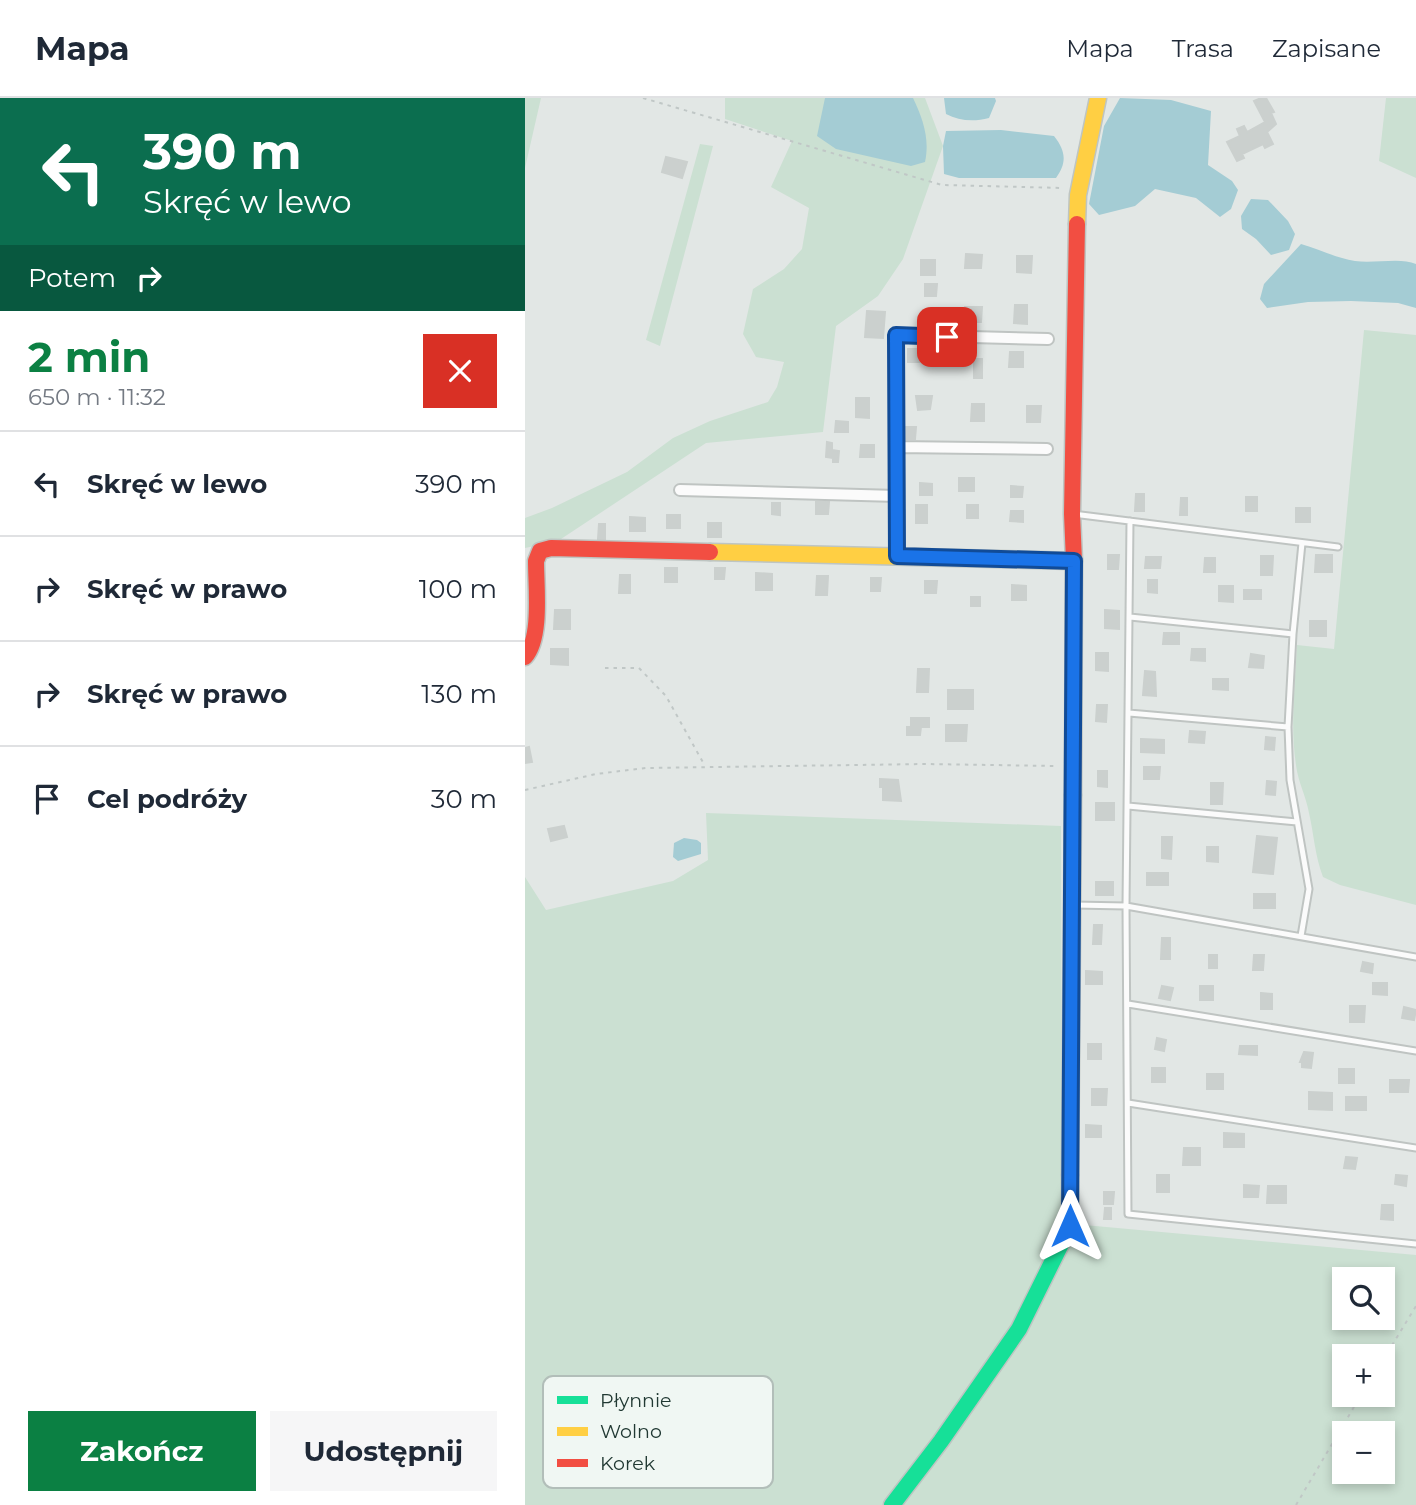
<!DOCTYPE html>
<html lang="pl">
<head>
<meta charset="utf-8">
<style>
	:root { --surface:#fff; --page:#f6f6f7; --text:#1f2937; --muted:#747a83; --line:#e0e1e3; --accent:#0b8043 }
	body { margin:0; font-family:Montserrat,sans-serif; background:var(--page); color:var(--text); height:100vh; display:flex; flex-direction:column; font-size:26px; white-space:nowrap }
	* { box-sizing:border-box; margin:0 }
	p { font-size:23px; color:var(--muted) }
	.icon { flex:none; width:38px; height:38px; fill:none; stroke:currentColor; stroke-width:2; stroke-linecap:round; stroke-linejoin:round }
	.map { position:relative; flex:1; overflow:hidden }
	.details { display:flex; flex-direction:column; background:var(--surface); width:525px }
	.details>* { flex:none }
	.top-card { background:#0b6e4f; color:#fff; overflow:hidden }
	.fabs { position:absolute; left:807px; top:1169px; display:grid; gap:14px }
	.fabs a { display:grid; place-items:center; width:63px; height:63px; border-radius:0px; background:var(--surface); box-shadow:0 4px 10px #0003; font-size:35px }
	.pin { position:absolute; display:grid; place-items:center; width:60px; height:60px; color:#fff; margin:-30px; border-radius:14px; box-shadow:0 4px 10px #0006 }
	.me { position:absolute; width:77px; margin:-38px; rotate:0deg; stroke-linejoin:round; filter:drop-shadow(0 0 5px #0008) }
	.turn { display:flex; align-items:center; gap:24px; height:147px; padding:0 28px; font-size:32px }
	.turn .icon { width:91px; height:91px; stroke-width:2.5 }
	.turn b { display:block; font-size:49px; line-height:60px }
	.then { display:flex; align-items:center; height:66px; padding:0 28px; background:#0003; gap:14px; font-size:26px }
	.round { display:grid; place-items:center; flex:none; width:74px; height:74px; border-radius:0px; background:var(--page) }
	.overview { display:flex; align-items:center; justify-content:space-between; height:119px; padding:0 28px }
	h1 { font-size:42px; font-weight:700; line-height:52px; color:var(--accent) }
	.button { display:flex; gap:14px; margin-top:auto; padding:14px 28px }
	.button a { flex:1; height:80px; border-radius:0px; background:var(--accent); color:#fff; font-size:28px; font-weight:700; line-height:80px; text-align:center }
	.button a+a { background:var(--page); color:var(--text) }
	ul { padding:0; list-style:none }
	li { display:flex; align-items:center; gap:21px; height:105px; padding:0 28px; border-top:2px solid var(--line) }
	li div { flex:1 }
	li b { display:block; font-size:26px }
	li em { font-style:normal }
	header { display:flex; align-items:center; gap:42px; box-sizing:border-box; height:98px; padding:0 35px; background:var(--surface); border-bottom:2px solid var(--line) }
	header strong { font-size:33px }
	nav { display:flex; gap:38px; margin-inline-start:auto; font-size:24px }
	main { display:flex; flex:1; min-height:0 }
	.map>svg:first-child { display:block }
</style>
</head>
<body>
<header>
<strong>Mapa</strong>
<nav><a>Mapa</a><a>Trasa</a><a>Zapisane</a></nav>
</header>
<main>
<section class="details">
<div class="top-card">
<div class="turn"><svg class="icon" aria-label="left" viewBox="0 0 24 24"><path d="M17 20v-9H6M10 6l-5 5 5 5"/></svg><div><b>390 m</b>Skręć w lewo</div></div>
<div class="then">Potem<svg class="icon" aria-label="right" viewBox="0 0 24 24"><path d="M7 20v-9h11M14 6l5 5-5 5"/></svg></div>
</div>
<div class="overview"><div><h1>2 min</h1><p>650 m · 11:32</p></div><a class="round" style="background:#d93025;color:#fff"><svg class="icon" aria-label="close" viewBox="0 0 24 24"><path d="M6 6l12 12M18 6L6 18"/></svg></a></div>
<ul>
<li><svg class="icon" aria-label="left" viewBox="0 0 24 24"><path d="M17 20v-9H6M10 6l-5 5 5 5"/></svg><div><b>Skręć w lewo</b></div><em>390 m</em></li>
<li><svg class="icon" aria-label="right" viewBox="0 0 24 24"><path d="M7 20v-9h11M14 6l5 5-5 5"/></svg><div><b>Skręć w prawo</b></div><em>100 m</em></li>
<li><svg class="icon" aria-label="right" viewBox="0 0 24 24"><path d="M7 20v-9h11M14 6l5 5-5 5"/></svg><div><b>Skręć w prawo</b></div><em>130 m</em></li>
<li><svg class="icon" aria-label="arrive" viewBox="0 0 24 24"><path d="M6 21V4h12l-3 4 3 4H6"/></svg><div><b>Cel podróży</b></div><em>30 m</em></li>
</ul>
<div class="button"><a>Zakończ</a><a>Udostępnij</a></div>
</section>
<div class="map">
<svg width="891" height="1407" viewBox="0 0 891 1407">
	<rect width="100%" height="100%" fill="#e2e7e5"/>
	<path fill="#cbe0d2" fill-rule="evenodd" d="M0,0H16L0,70Z
		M200,0H400L418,48L378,161L353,198L311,228L298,334L181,345L33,443L0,450V420L27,410L102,374L148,340L185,323L243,304L252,289L259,264L231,259L218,236L228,191L259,171L277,151L284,110L246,89L267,43L200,21Z
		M861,0H891V80L854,63Z
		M175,46L188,48L135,248L121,242Z
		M839,232L891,237V807L815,787L798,779C790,758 789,737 784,715C781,698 773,684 771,667C765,628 770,586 772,547L809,551Z
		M181,715L536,728L537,1125L891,1157V1407H0V779L21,812L148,783L183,762ZM819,1181H858V1220H819ZM819,1258H858V1297H819ZM819,1335H858V1374H819Z"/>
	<path fill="#a4ccd4" d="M300,0H388C398,21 405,41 400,64L386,68L311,51L292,38Z
		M419,0H470L471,3L464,20C449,24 434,23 421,16Z
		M595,0L646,2L686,13L683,67L707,83L713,92L706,111L695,119L671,100L630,91L610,108L574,117L564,106L579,28Z
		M476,32L529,38C541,53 542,65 531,80H434L419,76L418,48L421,33Z
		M726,101L743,102L763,123L770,136L764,152L746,157L731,141L717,131L716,118Z
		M776,146C794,151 811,160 830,163C849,166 875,159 891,166V210L873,205L826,203L783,204L742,210L735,201L739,186Z
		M159,740L172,742L176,745V756L153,763L148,759L149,745Z"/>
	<path fill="#cbd0ce" stroke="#cbd0ce" stroke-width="2" d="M736,0H741L749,14L746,15L751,26L742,34L748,46L740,50L738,46L717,56L719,60L712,63L702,44L715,38L712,31L719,28L722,34L740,24L729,3Z
		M141,59L162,64L157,80L137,74Z
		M441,156L457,157L456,170H440Z
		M492,158H507L506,175L492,174Z
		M396,162H410V177H396Z
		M400,186H412L411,198H400Z
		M490,207H502V226L489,225Z
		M440,209H457L456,224H439Z
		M342,213L360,214L358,240L340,239Z
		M383,251H394V264H383Z
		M485,254H498V269H484Z
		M449,261H457V280H449Z
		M391,298H407L405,311L393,312Z
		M331,300H344V320L331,319Z
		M447,306H459V323H446Z
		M502,308H516L515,324H502Z
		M311,323L323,324V334H310Z
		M380,329H391L390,341H380Z
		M302,344L307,345V352L314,353L313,364H308V360L301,359Z
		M336,347H349V359H335Z
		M434,380H449V393H434Z
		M395,385L407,386V397H395Z
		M486,388L498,389L497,399H486Z
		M611,396H619V413H610Z
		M721,399H732V413H721Z
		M656,400H662V417H655Z
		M291,404H304L303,416H291Z
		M247,405H255V417L247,416Z
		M391,407H402V425H391Z
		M442,407H453V420H442Z
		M771,410H785V424H771Z
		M486,413H498V424L485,423Z
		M142,417H155V430H142Z
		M105,419L120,420V433H105Z
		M183,425H196V439H183Z
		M74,426H80V441H73Z
		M583,457H594L593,471H583Z
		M791,457H807V474H790Z
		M736,458H748L747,477H736Z
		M621,459H636L635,470H620Z
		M680,460H690V474H679Z
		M140,470H152V484H140Z
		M190,470H200L199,481H190Z
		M231,475L247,476V492H231Z
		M95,477H105V495H94Z
		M292,478H303L302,497H291Z
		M346,480H356L355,493H346Z
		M623,482H632V495L623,494Z
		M400,483H412L411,495H400Z
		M487,487L501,488V502H487Z
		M694,488H708V504L694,503Z
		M719,492H736V501H719Z
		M446,499H455V508H446Z
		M30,512H45V531H29Z
		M580,512L594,513V531L580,530Z
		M785,523H801V538H785Z
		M639,535H654V546H638Z
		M26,551H43V567L26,566Z
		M667,551H680V563L666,562Z
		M571,555H583V573L571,572Z
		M726,556L739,558L738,570L724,569Z
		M393,571H404L403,594H392Z
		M620,573L630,574L631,598L618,597Z
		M688,581H703V592L688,591Z
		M423,592H448V611H423Z
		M572,607H582L581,624L571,623Z
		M386,620H404V629H396L395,637H382V629H386Z
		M421,627H442L441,643H421Z
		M665,633L680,634L679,645L664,644Z
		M741,639L750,640L749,652L740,651Z
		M616,641L639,642V655L616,654Z
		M4,649L7,664L0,665V650Z
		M619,669H635L634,681H619Z
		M573,673H582V689L573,688Z
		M355,681L373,682L376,703L358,702V689H355Z
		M742,683L751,684L750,697L741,696Z
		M686,685H698L697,706H686Z
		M571,705H589V722H571Z
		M39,728L42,739L26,743L23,731Z
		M732,738L752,740L748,776L728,774Z
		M637,739H647L646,761L637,760Z
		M682,749H693V764L682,763Z
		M622,775H643V787H622Z
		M571,784H588V797H571Z
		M729,796H750V810H729Z
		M569,827H577L576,846H568Z
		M637,840H645V861H636Z
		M684,857H692V870H684Z
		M729,857H739L738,872H728Z
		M838,864L848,866L847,875L836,873Z
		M561,873L577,874V886H561Z
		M848,885H862V897L848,896Z
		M637,888L648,890L645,902L634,900Z
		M675,888H688V902H675Z
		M736,895L747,896V911H736Z
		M825,908H840L839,924H825Z
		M879,909L891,912L889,922L877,920Z
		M632,940L641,942L639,953L630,951Z
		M563,946H576V961H563Z
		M715,948H732V957L714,956Z
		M779,954L788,955L786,970L777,969V964H775Z
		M627,970H640V984H627Z
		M814,971H829V985H814Z
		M682,976H698V991H682Z
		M865,982H884L883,994H865Z
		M567,991H582L581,1007H567Z
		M784,994L807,995V1012L784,1011Z
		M821,999H841V1012H821Z
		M561,1027L576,1028V1039H561Z
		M699,1035L719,1036V1049H699Z
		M659,1050H675V1067H658Z
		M821,1059L832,1060L830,1071L819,1070Z
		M632,1077H644V1094H632Z
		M871,1077L882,1078L881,1088L870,1086Z
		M719,1087L734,1088L733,1099H719Z
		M743,1088H761V1105H742Z
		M579,1094H589L588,1106H579Z
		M857,1107H868V1122L856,1121Z
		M580,1110H586V1121H579Z"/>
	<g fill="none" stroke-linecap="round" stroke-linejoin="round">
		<g stroke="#bfc4c2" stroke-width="9">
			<path id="lane" d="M548,416L813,449
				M605,423L601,808L603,1116L891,1146
				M605,519L768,536L777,445
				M768,536L763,629L765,682L784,791L776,838
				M604,615L763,629
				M603,708L772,724
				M549,807L601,808L891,859
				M603,906L891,953
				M603,1005L891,1050"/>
		</g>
		<g stroke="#bfc4c2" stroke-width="14">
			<path id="street" d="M371,349L522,351
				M155,392L372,398
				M372,458L371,237L523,241"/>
		</g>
		<g stroke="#bec5c2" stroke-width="19">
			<path id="fast" d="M367,1407L416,1343L494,1231L545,1128V1077"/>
		</g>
		<g stroke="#bec5c2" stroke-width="19">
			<path id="slow" d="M552,126L553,97L573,0
				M185,454L549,463
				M545,1077L548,697"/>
		</g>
		<g stroke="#bec5c2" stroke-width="19">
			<path id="jam" d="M0,559C17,540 11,489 11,463L15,453L26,450L185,454
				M548,697L549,463L547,416L552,126"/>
		</g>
		<path stroke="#c0c7c6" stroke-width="2" stroke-dasharray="3.5 5" stroke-linecap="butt" d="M118,0L417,87L539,90
			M80,570H114L141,598L180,668
			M0,692L71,676L121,670L400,666L532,668
			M858,1262L891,1208
			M771,1407L836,1297"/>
		<use href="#lane" stroke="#fbfbfb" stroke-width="5"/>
		<use href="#street" stroke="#fbfbfb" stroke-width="10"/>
		<use href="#fast" stroke="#16e098" stroke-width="16"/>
		<use href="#slow" stroke="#ffcf43" stroke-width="16"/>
		<use href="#jam" stroke="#f24e42" stroke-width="16"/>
	</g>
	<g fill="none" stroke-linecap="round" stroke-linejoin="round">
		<g stroke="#114b97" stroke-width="18">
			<path id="route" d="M422,239L371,237L372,458L549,463L545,1128"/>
		</g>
		<use href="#route" stroke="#1a73e8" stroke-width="12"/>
	</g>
	<rect x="18" y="1278" width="230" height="112" rx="10" fill="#f0f7f3" stroke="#b2beb9" stroke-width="2"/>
	<rect x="32" y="1298" width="31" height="8" fill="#16e098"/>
	<rect x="32" y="1329" width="31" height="9" fill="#ffcf43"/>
	<rect x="32" y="1361" width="31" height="8" fill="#f24e42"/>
	<g font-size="19" fill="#213933">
		<text x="75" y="1309">Płynnie</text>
		<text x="75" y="1340">Wolno</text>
		<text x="75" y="1372">Korek</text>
	</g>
</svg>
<div class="fabs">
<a><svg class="icon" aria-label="search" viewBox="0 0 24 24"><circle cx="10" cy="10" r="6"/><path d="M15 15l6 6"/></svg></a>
<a>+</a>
<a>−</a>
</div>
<div class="pin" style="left:422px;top:239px;background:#d93025"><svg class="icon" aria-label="arrive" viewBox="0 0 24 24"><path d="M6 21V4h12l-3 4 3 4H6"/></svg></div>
<svg class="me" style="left:545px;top:1128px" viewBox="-20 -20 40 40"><path d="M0-17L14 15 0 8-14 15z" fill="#1a73e8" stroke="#fff" stroke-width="4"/></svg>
</div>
</main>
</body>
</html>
